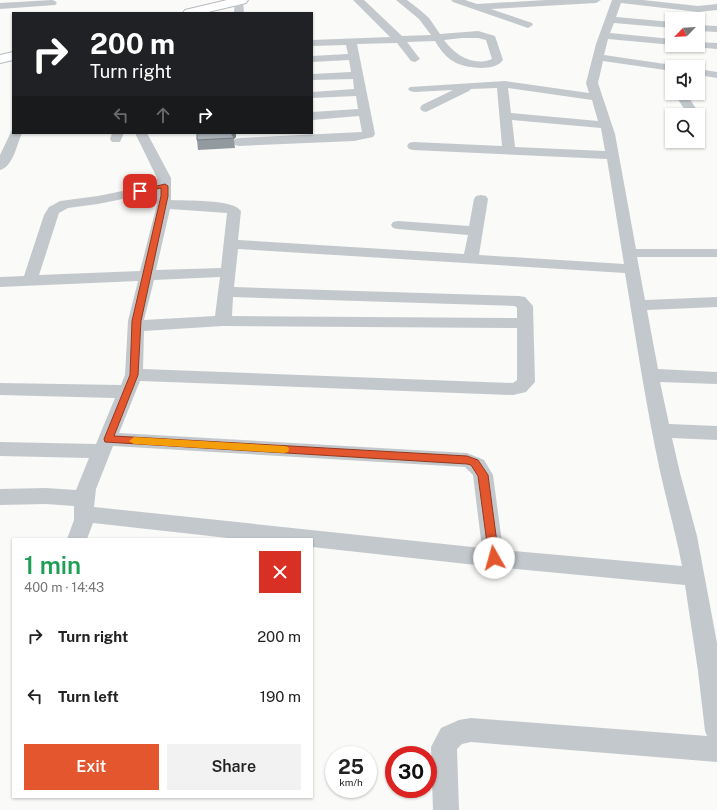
<!DOCTYPE html>
<html lang="en">
<head>
<meta charset="utf-8">
<style>
	:root { --surface:#fff; --page:#f2f2f2; --text:#222; --muted:#767676; --accent:#e4572e }
	body { margin:0; font-family:"Public Sans",sans-serif; background:var(--page); color:var(--text); height:100vh; display:flex; flex-direction:column; font-size:15px; white-space:nowrap }
	* { box-sizing:border-box; margin:0 }
	p { font-size:13px; color:var(--muted) }
	.icon { flex:none; width:22px; height:22px; fill:none; stroke:currentColor; stroke-width:2; stroke-linecap:round; stroke-linejoin:round }
	.map { position:relative; flex:1; overflow:hidden }
	.drawer { position:absolute; left:12px; top:538px; width:301px; height:260px; display:flex; flex-direction:column; background:var(--surface); border-radius:0px; box-shadow:0 1px 3px #0004 }
	.drawer>* { flex:none }
	.banner { position:absolute; left:12px; top:12px; width:301px; height:122px; border-radius:0px; box-shadow:0 1px 3px #0004; background:#202124; color:#fff; overflow:hidden }
	.needle { width:26px; rotate:245deg }
	.buttons { position:absolute; left:665px; top:12px; display:grid; gap:8px }
	.buttons a { display:grid; place-items:center; width:40px; height:40px; border-radius:0px; background:var(--surface); box-shadow:0 1px 3px #0004; font-size:20px }
	.speed { position:absolute; left:325px; top:746px; display:flex; gap:8px; font-size:20px; font-weight:700; text-align:center }
	.speed>* { display:grid; place-content:center; width:52px; height:52px; border-radius:50%; background:var(--surface); box-shadow:0 1px 3px #0004; line-height:1 }
	.speed small { font-size:10px; font-weight:400 }
	.speed .limit { border:6px solid #d22; background:#fff; color:#111 }
	.pin { position:absolute; display:grid; place-items:center; width:34px; height:34px; color:#fff; margin:-17px; border-radius:8px; box-shadow:0 2px 6px #0006 }
	.me { position:absolute; width:44px; margin:-22px; rotate:353deg; stroke-linejoin:round; filter:drop-shadow(0 0 3px #0008) }
	.turn { display:flex; align-items:center; gap:14px; height:84px; padding:0 12px; font-size:18px }
	.turn .icon { width:52px; height:52px; stroke-width:2.5 }
	.turn b { display:block; font-size:28px; line-height:34px }
	.lanes { display:flex; align-items:center; height:38px; padding:0 12px; background:#0003; justify-content:center; gap:20px; direction:ltr }
	.lanes .off { opacity:.35 }
	.round { display:grid; place-items:center; flex:none; width:42px; height:42px; border-radius:0px; background:var(--page) }
	.summary { display:flex; align-items:center; justify-content:space-between; height:68px; padding:0 12px }
	h1 { font-size:24px; font-weight:600; line-height:30px; color:#1e9e55 }
	.cta { display:flex; gap:8px; margin-top:auto; padding:8px 12px }
	.cta a { flex:1; height:46px; border-radius:0px; background:var(--accent); color:#fff; font-size:16px; font-weight:600; line-height:46px; text-align:center }
	.cta a+a { background:var(--page); color:var(--text) }
	ul { padding:0; list-style:none }
	li { display:flex; align-items:center; gap:12px; height:60px; padding:0 12px }
	li div { flex:1 }
	li b { display:block; font-size:15px }
	li em { font-style:normal }
	.map>svg:first-child { display:block }
</style>
</head>
<body>
<div class="map">
<svg width="717" height="810" viewBox="0 0 717 810">
	<rect width="100%" height="100%" fill="#fafaf8"/>
	<g fill="none" stroke-linecap="round" stroke-linejoin="round">
		<g stroke="#b5babe" stroke-width="2">
			<path id="major" d="M227,0H248L246,3L204,13H183L185,10Z
				M13,52V60L0,63V55Z"/>
		</g>
		<path fill="#c3c8cc" fill-rule="evenodd" d="M52,0L55,1L57,3L55,5L0,9V3Z
			M235,0H243L244,13H234Z
			M353,0H364L402,36L431,35L419,19L396,0H407L420,10L429,18L440,34L478,31L495,36L503,60C494,73 462,68 451,60C444,55 439,48 435,41L407,42L420,59L415,62L411,61L397,43L357,44L375,134L373,137L354,141L239,146L235,145L233,142L235,139L239,138L362,132L359,116L312,120V112L358,109L356,96L312,98V92L354,89L353,79L312,80V74L351,72L349,60L312,62V56L348,54L346,45L312,46V40L390,37ZM462,38H478L486,40L492,59C473,67 455,55 444,40Z
			M451,0H465L477,4L546,0H601L596,3L491,9L532,23L533,25L528,28L453,2Z
			M612,0H643L698,6L717,4V10L698,12L621,3L616,17L672,22V28L614,23L610,33L672,39L673,45L608,39L604,55L672,65L677,67H672V71L603,61L598,83L615,134L636,249H717V257H637L645,300L717,297V307L647,310L658,369L717,372V384L660,382L669,424L717,426V440L672,438L680,473L697,536L717,643V762L471,742L462,744L457,749L459,810H433L431,747L441,728L459,720L471,718L707,736L705,731L698,671L685,585L494,567L312,547V539H237L93,523L87,539H67L74,520V506L46,504L0,505V489L46,488L76,490L89,458L0,456V442L96,444L115,398L0,395V383L121,385L125,375L128,321L138,281L0,287V277L24,276L44,215L49,207L60,201L98,196L157,184V178L135,133H147L171,178V200C186,201 233,199 241,211L238,240L464,254L468,235L398,229L393,228L391,225L393,222L398,221L469,226L474,199L476,196L481,195L486,196L488,199L479,255L624,264L607,159L413,150L409,149L407,146L409,143L413,142L502,146L497,88L471,89L469,91L426,112L422,111L420,108L422,105L453,90L414,92L410,91L408,89L410,87L505,81L589,93L586,83L596,44ZM508,88L592,100L598,121L511,113ZM512,120L601,128L605,151L515,147ZM157,192V204L140,271L39,275L59,213L68,208L98,204ZM170,209L227,213L221,268L156,270ZM238,249L625,273C636,339 646,406 660,471C667,503 676,534 682,566L503,550L493,475L484,460L467,453L119,433L140,381L513,395L526,392L535,382L533,306L525,297L519,296L234,287ZM220,277L215,316L144,320L154,280ZM233,297L515,306L517,308V318L232,316ZM223,326L517,328V380L513,383L143,369L144,331ZM113,446L465,467L473,475L482,548L94,507L96,489Z
			M698,25L717,26V32L698,31Z
			M698,42L717,43V49L694,47L693,45H698Z
			M698,69L717,72V78L698,75Z
			M674,93H686L700,115L698,118V115H688Z
			M12,130H13V133H22C17,144 13,167 0,170V155Z
			M112,133H124L120,142H112L110,139Z"/>
		<use href="#major" fill="#fff" fill-rule="evenodd"/>
	</g>
	<path fill="#929a9f" d="M236,137L234,139L235,148L198,150L197,140Z"/>
	<path fill="#777d82" d="M231,133H236V137L234,139V138Z"/>
	<path fill="#aab3b9" stroke="#777d82" d="M197,133H231L234,138L197,140Z"/>
	<path fill="#e4572e" stroke="#94391e" d="M165,184L168,186V196L141,321L138,375L114,436L467,456L478,460L488,475L499,558L498,562L494,563L490,562L489,558L478,476L471,465L467,464L105,442L104,439L130,375L132,321L161,196V188L140,193L136,191Z"/>
	<path fill="#f59e0b" d="M134,437L284,446L288,447L289,449L288,452L284,453L134,444L129,441Z"/>
</svg>
<div class="buttons">
<a><svg class="needle" viewBox="-14 -14 28 28"><path d="M0-13l5 13h-10z" fill="#e53935"/><path d="M0 13l5-13h-10z" fill="#767676"/></svg></a>
<a><svg class="icon" aria-label="sound" viewBox="0 0 24 24"><path d="M4 9h4l5-4v14l-5-4H4zM17 9q2 3 0 6"/></svg></a>
<a><svg class="icon" aria-label="search" viewBox="0 0 24 24"><circle cx="10" cy="10" r="6"/><path d="M15 15l6 6"/></svg></a>
</div>
<div class="speed"><div>25<small>km/h</small></div><div class="limit">30</div></div>
<div class="pin" style="left:140px;top:191px;background:#d93025"><svg class="icon" aria-label="arrive" viewBox="0 0 24 24"><path d="M6 21V4h12l-3 4 3 4H6"/></svg></div>
<svg class="me" style="left:494px;top:558px" viewBox="-20 -20 40 40"><circle r="19" fill="#fff"/><path d="M0-13L10 11 0 6-10 11z" fill="#e4572e"/></svg>
<div class="banner">
<div class="turn"><svg class="icon" aria-label="right" viewBox="0 0 24 24"><path d="M7 20v-9h11M14 6l5 5-5 5"/></svg><div><b>200 m</b>Turn right</div></div>
<div class="lanes"><svg class="icon off" aria-label="left" viewBox="0 0 24 24"><path d="M17 20v-9H6M10 6l-5 5 5 5"/></svg><svg class="icon off" aria-label="ahead" viewBox="0 0 24 24"><path d="M12 20V5M6 11l6-6 6 6"/></svg><svg class="icon" aria-label="right" viewBox="0 0 24 24"><path d="M7 20v-9h11M14 6l5 5-5 5"/></svg></div>
</div>
<section class="drawer">
<div class="summary"><div><h1>1 min</h1><p>400 m · 14:43</p></div><a class="round" style="background:#d93025;color:#fff"><svg class="icon" aria-label="close" viewBox="0 0 24 24"><path d="M6 6l12 12M18 6L6 18"/></svg></a></div>
<ul>
<li><svg class="icon" aria-label="right" viewBox="0 0 24 24"><path d="M7 20v-9h11M14 6l5 5-5 5"/></svg><div><b>Turn right</b></div><em>200 m</em></li>
<li><svg class="icon" aria-label="left" viewBox="0 0 24 24"><path d="M17 20v-9H6M10 6l-5 5 5 5"/></svg><div><b>Turn left</b></div><em>190 m</em></li>
</ul>
<div class="cta"><a>Exit</a><a>Share</a></div>
</section>
</div>
</body>
</html>
